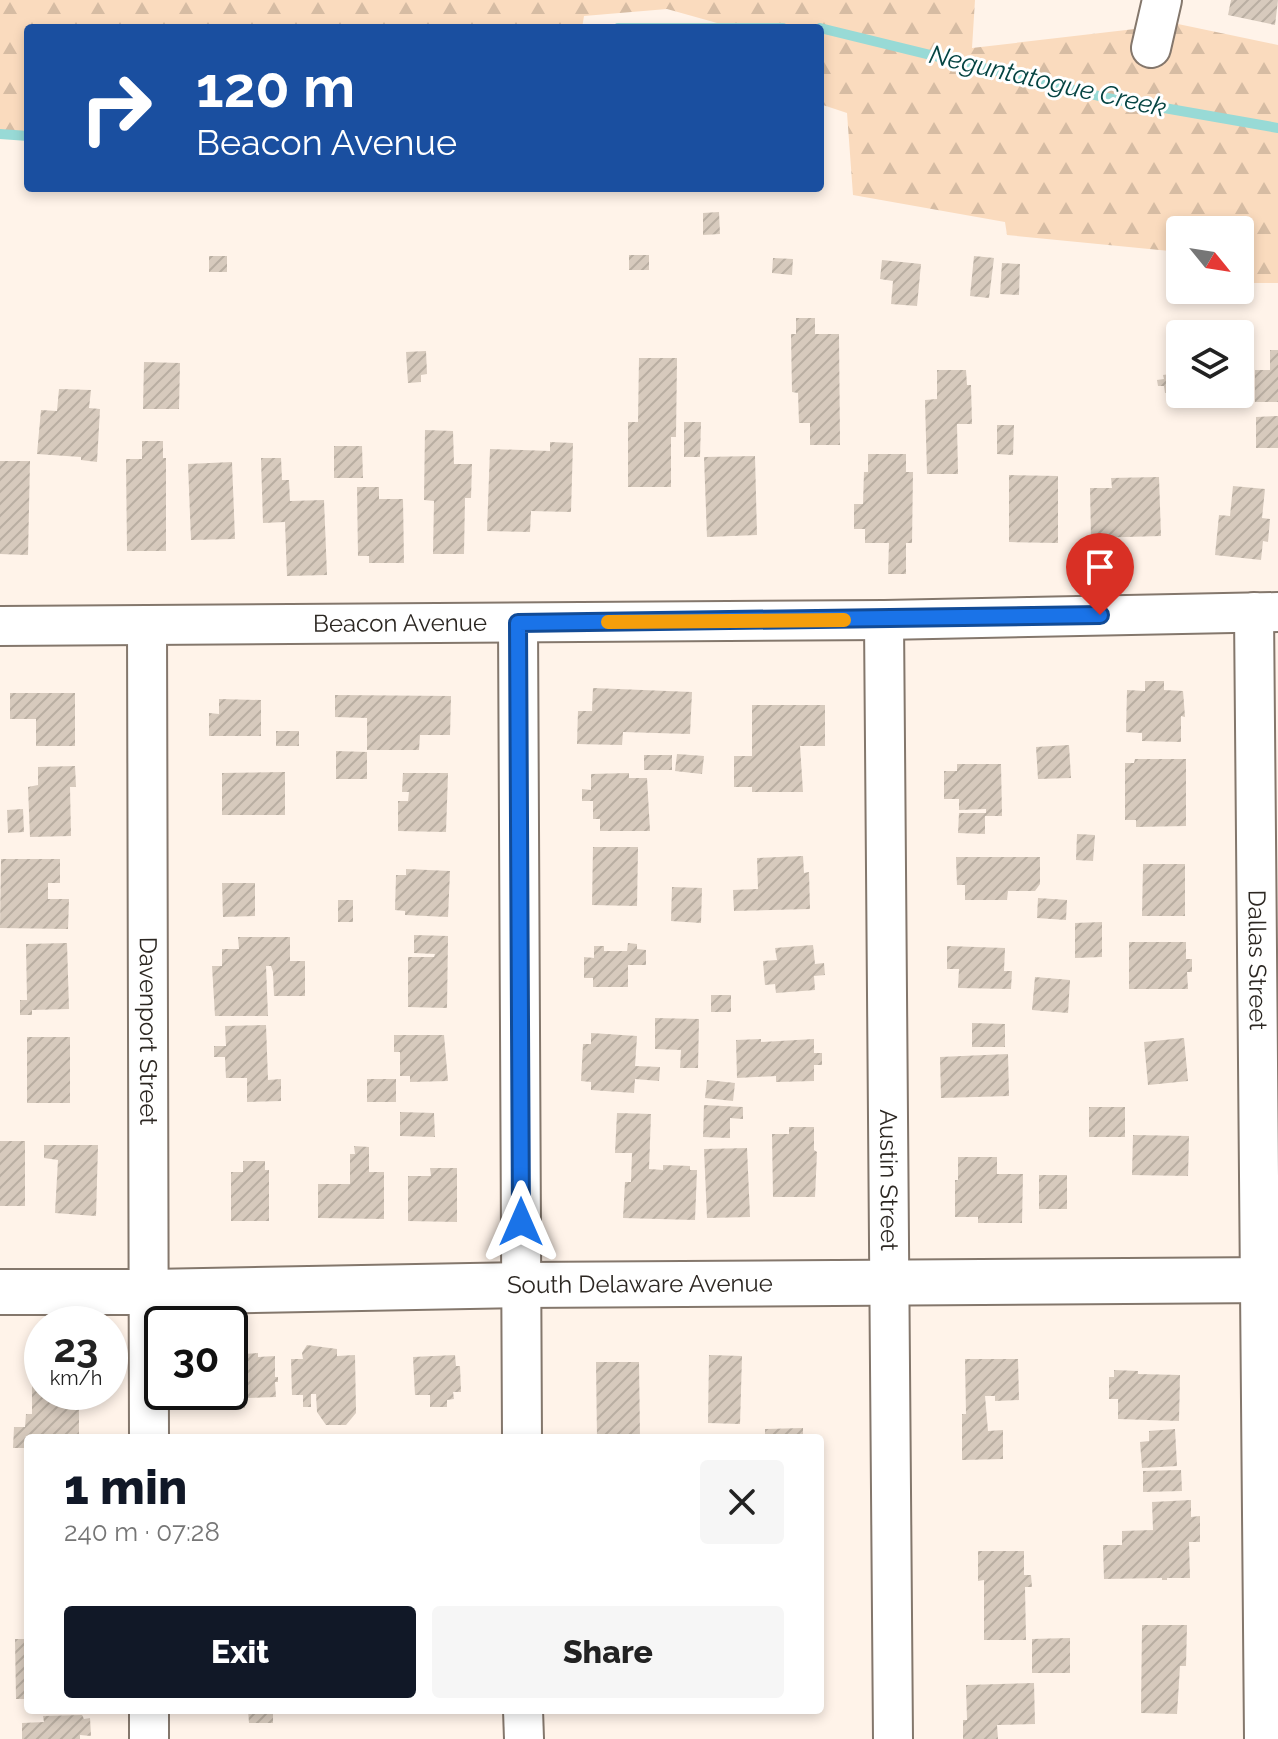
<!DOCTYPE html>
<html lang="en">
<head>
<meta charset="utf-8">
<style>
	:root { --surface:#fff; --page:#f6f6f6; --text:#222; --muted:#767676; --accent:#111827 }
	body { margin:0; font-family:Raleway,sans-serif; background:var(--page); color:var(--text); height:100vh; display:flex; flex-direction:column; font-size:30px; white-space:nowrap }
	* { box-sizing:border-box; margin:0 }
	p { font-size:26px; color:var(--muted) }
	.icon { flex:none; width:44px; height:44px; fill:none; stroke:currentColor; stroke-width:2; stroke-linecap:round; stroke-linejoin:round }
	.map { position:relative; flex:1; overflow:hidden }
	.drawer { position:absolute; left:24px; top:1434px; width:800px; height:280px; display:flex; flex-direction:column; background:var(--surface); border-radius:8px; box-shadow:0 4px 12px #0003 }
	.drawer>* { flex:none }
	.banner { position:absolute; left:24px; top:24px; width:800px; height:168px; border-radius:8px; box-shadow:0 4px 12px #0003; background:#1a4fa0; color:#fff; overflow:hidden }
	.needle { width:52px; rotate:120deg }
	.buttons { position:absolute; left:1166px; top:216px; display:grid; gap:16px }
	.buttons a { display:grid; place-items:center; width:88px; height:88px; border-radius:8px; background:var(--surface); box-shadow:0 4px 12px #0003; font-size:40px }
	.speed { position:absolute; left:24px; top:1306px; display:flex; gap:16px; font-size:40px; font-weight:700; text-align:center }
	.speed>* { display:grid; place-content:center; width:104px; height:104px; border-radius:50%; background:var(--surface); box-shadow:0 4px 12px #0003; line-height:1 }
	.speed small { font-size:20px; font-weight:400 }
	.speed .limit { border:4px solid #111; border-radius:12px; background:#fff; color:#111 }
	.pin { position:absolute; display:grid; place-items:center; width:68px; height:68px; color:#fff; margin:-82px -34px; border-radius:50% 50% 50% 0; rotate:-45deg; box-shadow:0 0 8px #0007 }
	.pin .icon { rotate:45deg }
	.me { position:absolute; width:88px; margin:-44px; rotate:0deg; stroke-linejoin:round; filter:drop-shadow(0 0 6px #0008) }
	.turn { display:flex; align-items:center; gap:28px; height:168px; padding:0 40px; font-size:36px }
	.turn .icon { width:104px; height:104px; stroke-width:2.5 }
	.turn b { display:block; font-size:56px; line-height:68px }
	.round { display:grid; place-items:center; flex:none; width:84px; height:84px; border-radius:8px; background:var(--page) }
	.overview { display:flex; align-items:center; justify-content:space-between; height:136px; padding:0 40px }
	h1 { font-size:48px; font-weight:800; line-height:60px; color:var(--accent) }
	.button { display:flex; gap:16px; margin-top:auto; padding:16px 40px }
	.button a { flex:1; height:92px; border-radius:8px; background:var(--accent); color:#fff; font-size:32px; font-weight:800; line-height:92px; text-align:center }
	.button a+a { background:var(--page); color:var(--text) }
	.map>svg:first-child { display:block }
</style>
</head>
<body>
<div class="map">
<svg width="1278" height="1739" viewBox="0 0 1278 1739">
	<defs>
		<pattern id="forest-firs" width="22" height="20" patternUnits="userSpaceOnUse" patternTransform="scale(2)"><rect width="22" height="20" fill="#fadbbe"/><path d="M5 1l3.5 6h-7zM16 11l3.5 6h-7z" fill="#d6bca3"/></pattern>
		<pattern id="building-hatch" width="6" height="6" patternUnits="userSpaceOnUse" patternTransform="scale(2)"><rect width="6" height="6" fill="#d7cabd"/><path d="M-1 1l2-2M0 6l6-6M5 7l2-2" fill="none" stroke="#b9aea2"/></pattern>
	</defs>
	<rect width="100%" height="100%" fill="#fff3e9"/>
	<path fill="url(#forest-firs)" d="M0,0H975L972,48L1178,24L1278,45V283H1240V230H1180V252L1007,235L1005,222L853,195L847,113L820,104V28H735L667,9L584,16L582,28H28V137L0,134Z"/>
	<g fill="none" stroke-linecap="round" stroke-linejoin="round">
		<path stroke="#98dad6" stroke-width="10" d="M618,28H783
			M820,28L1107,98L1278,128
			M0,134L28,136"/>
	</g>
	<path fill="url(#building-hatch)" d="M1231,0H1278L1275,25L1228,15Z
		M719,212L720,234L703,235V213Z
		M629,255H649V270H629Z
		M209,256H227V272H209Z
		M974,256L994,258L989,298L970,296Z
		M773,258L793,259L792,275L772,273Z
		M882,260L921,264L917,306L891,304L893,281L880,279Z
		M1002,263L1020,264L1019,295L1000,294Z
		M796,318H815V334H839L840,445H810V423H799L798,393L792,392L791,334H796Z
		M1270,350H1278V402H1255V370H1270Z
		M426,351L427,374L421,375V382L408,383L406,352Z
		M639,358H677L676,437H671V487H628V422H638Z
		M144,362L180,363L179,409H143Z
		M937,370H966L967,385H971L972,424H957L958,474H927L925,400L937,399Z
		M1177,373L1179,391L1165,393L1164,386H1158L1157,380L1164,379L1163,375Z
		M59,389L91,390L89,408L100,409L97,462L81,460V457L37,454L41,410L57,411Z
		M1278,416V448H1256V417Z
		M684,422H701L700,457H684Z
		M997,425H1014L1013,455L997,454Z
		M425,430L453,431L454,464H472L471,498H465L464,554H433L434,501L424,500Z
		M142,441H163V458H166V551H127L126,459H142Z
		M550,442L573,443L571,512L531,511L530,532L487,531L490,449L550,451Z
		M334,446H362L363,478H334Z
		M868,454H906V472H913L912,543H906V574H888L889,543H865V529H854V504H863L864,472H868Z
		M755,456L757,535L707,537L704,457Z
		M261,458H281L282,480H289L290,501L324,500L327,575L287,576L285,522L263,523Z
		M0,461H30L28,555L0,554Z
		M232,462L235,539L191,540L188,464Z
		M1009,475L1058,476V543L1009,542Z
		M1159,477L1161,536L1091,538L1090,488H1112L1111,478Z
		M1233,486L1265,489L1262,518L1270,519L1268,542L1263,541L1261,560L1215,555L1219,515L1230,516Z
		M357,487H379V499H403L404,563H369V556H358Z
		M1145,681H1164V690L1183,691L1185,717L1181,716V742L1142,741V733L1126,732L1127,690L1145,691Z
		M593,688L692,692L690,734L623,732L622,745L577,744L578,711H592Z
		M10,693H75V746H36V719H10Z
		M335,695L451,696L450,735H420L419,750H367V718L335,717Z
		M219,699L261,700V736H209V713L219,714Z
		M752,705H825V746H800L803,792H752V787H734V756H752Z
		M276,731H299V746H276Z
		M1069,745L1071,778L1038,779L1036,747Z
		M336,751L367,752V779H336Z
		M677,754L704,756L702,774L675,771Z
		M644,755H672V770H644Z
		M1135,759H1186V826L1136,827V820H1125V763H1134Z
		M957,764H1001L1002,816H985V834L958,833L959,813H986V809L959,810V799H944V771H957Z
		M75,766L76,787H70L71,836L30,837L28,787L38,785V767Z
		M285,772V815H222V773Z
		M403,773H448L446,832L398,831V801H408L409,792H402Z
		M629,773V778H647L650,831H600V819H593V801H582V789L591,790V774Z
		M23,809L24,832L8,833L7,810Z
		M1077,834L1095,835L1093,861L1076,860Z
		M593,847H638L637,906L592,905Z
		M803,856L804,873L809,872L810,909L734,911L733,890L758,889L757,858Z
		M956,857H1040V884L1035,891H1008L1007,900H965V885H957Z
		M1,859H60V883H48V899H69L68,929L0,928Z
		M1143,864H1185V916H1142Z
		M406,869L450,871L448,917L405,915V911L395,910L396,875H406Z
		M222,883H255V916L223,917Z
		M672,887L702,888L701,923L671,921Z
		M1038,898L1067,900L1066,920L1037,918Z
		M338,900H353V922H338Z
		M1102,922V957L1075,958V923Z
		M414,935L448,936L447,1008L408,1007V957H434L435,954L414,953Z
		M238,937H290V961H305V996H274L273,972L271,966H266L268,1016H215L212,966H222V949H239Z
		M1129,942H1186V959H1192V972H1187L1188,989H1129Z
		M67,943L69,1009L32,1010V1015H20V1000H27L26,944Z
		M628,943L637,944V949L646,950V965H628V987H593V978H584V957L594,958V946H604V951H627Z
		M813,945L815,964L824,963L825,975L814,976L815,990L776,993L775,984L765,985L763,961L777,960L775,948Z
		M947,946L1005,948L1004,971H1012L1011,989L958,988L959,969H947Z
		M1035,977L1070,980L1068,1013L1032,1010Z
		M711,995H731V1012H711Z
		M655,1018L699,1019L698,1068H680L681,1050L655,1049Z
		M972,1023L1005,1024V1047H972Z
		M266,1025L268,1080L281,1079V1101L247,1102V1078H226L225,1057H214V1046H226L225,1026Z
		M591,1033L637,1036L635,1066L660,1067L659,1081L635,1079L634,1093L591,1090V1082L581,1081L583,1044H591Z
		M394,1035H444L448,1081L410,1082V1076H400V1052H394Z
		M27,1037H70V1103H27Z
		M1184,1038L1188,1081L1148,1085L1144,1042Z
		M761,1039V1042L814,1039V1053H822V1065H814V1081L776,1082V1076L737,1078L736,1040Z
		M1008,1054L1009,1096L941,1098L940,1057Z
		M367,1079H396V1102H367Z
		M707,1080L735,1083L733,1101L705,1098Z
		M704,1105L743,1107V1119L730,1118V1138L703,1137Z
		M1089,1107H1125V1137H1089Z
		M400,1112L434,1113L435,1137L400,1136Z
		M617,1113L651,1114L649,1169L663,1170V1165L690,1166V1170H697L695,1220L623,1218L625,1182H631L632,1153H615Z
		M789,1127H814V1150L817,1152L815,1197H773L772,1134H789Z
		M1133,1135L1189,1136L1188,1176L1132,1175Z
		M0,1141H25V1206H0Z
		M44,1145H98L96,1216L55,1213L58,1160L44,1158Z
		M354,1146L369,1147V1172H384V1219L318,1218V1184H350V1154H355Z
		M747,1148L750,1217L707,1218L704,1149Z
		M958,1157H997V1174H1023L1022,1223H978V1217H955V1180H958Z
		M243,1161H265V1170H269V1221H231V1172H243Z
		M430,1168H457V1222L408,1221V1176H431Z
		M1039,1175H1067V1209H1039Z
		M307,1345L337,1349V1356L355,1355L356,1413L346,1425H326L317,1412L316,1394H311V1407H303V1395H292L291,1359H303L302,1353Z
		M258,1353V1357L275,1356V1377H278V1382H275L276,1397L245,1398V1408L230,1409V1358H242V1354Z
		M455,1355L456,1366H460L461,1392H453L454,1399L447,1400V1407H430V1395H415L413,1357Z
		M709,1355L742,1356L740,1424L708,1423Z
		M965,1359H1018L1019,1400L995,1401V1396H985L988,1431L1003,1430V1459L962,1460V1414H966Z
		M596,1362H639L640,1438H597Z
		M36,1365H42V1392H79V1438H28V1448H13L14,1427H25L26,1414H32V1383H36Z
		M1114,1370L1138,1371V1374L1180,1375L1179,1421L1118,1419V1399H1109V1377H1114Z
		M803,1428V1438H765V1429Z
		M1175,1429L1177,1466L1142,1468L1140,1442L1149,1441V1431Z
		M1181,1470L1182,1491L1143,1492V1471Z
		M1191,1500V1517L1200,1516V1542H1189L1190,1578H1167V1580H1162V1578L1104,1579L1103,1545H1122V1531L1153,1530L1152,1502Z
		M978,1551H1024V1575H1031L1032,1587H1025L1026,1640H984V1580L978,1581Z
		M1142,1625H1187L1186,1666H1180L1177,1714L1141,1713Z
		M1070,1638V1673H1032V1639Z
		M15,1639H28V1699H16Z
		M1034,1683L1035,1724L997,1725L998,1739H963V1720H967L966,1685Z
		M248,1710H273V1723H249Z
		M82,1715L84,1719L90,1718L91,1736L80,1735V1739H22V1723L44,1722L43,1716Z"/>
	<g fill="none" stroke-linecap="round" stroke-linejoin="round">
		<g stroke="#84776c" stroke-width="42">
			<g id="street">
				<path d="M1151,48L1162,0"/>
				<path id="s1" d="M1254,612L1264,1739"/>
				<path id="s2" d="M884,620L893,1739"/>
				<path d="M518,623L522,1438"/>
				<path id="s3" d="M147,625L149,1438"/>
				<path id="s4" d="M0,626L884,620L1278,612"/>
				<path d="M523,1710L524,1739"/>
				<path d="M149,1739V1710"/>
			</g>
		</g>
		<g stroke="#84776c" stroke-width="48">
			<g id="secondary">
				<path id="s5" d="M0,1292H150L521,1285L1278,1280"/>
			</g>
		</g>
		<use href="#street" stroke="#fff" stroke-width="38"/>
		<use href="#secondary" stroke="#fff" stroke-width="44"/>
	</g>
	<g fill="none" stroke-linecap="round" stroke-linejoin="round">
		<g stroke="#114b97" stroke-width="20">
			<path id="route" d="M521,1222L518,623L1100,615"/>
		</g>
		<use href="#route" stroke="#1a73e8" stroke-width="14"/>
		<path stroke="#f59e0b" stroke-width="14" d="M608,622L844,620"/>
	</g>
	<g text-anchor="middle" stroke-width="6" stroke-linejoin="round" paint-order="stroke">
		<g font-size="24" fill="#2c2722" stroke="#fff">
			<text dy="8" stroke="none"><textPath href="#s4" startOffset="400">Beacon Avenue</textPath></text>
			<text dy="8" stroke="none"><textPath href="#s1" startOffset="348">Dallas Street</textPath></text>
			<text dy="8" stroke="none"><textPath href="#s3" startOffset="406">Davenport Street</textPath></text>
			<text dy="8" stroke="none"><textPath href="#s2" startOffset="560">Austin Street</textPath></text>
			<text dy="8" stroke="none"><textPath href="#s5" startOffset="640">South Delaware Avenue</textPath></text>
		</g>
		<g font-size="26" font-style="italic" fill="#054442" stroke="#fff">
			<text transform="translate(1048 81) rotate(13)" y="9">Neguntatogue Creek</text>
		</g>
	</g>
</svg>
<div class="buttons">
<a><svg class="needle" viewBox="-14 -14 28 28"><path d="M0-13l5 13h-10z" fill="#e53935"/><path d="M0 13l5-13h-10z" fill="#767676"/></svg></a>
<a><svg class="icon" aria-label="layers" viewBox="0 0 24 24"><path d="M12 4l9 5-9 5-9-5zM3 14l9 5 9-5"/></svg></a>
</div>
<div class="speed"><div>23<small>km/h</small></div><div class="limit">30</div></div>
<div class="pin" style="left:1100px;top:615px;background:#d93025"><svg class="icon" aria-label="arrive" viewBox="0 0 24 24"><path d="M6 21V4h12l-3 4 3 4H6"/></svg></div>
<svg class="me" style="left:521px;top:1222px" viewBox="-20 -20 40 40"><path d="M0-17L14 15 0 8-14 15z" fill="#1a73e8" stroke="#fff" stroke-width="4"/></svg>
<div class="banner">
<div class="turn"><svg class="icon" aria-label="right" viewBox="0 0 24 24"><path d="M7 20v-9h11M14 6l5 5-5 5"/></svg><div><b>120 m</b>Beacon Avenue</div></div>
</div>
<section class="drawer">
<div class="overview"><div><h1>1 min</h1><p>240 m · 07:28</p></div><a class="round"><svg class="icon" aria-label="close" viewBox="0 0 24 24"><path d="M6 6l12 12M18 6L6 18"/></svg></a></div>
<div class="button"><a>Exit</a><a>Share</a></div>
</section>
</div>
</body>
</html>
